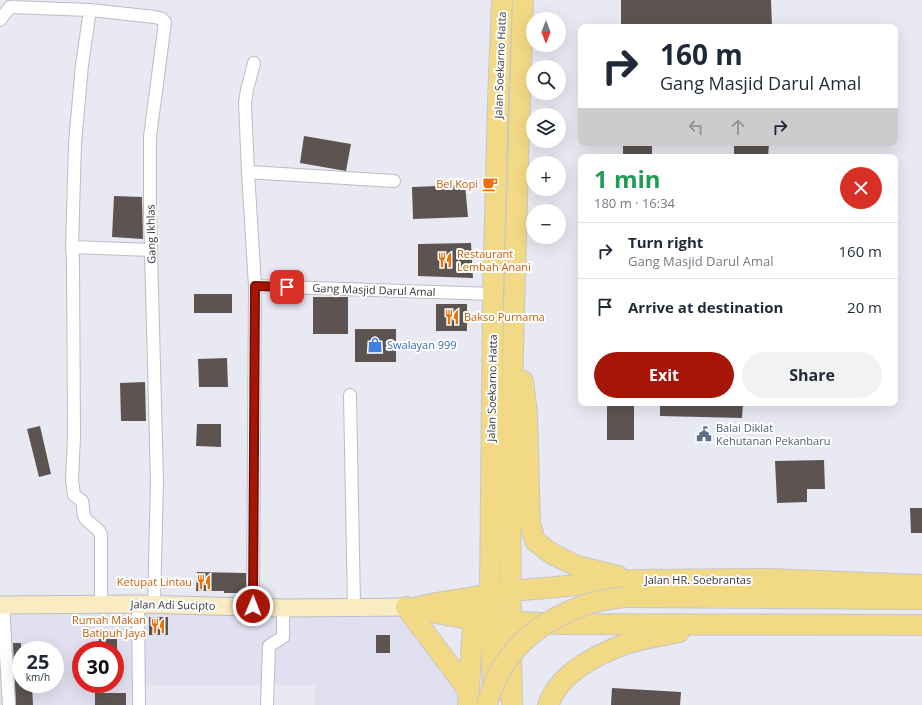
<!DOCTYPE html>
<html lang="en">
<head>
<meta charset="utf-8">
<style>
	:root { --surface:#fff; --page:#f2f2f3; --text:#1f2937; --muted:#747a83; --line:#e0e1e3; --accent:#a71506 }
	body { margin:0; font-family:"Open Sans",sans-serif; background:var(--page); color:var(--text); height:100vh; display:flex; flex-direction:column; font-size:15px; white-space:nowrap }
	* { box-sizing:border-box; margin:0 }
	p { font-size:13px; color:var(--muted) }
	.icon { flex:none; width:22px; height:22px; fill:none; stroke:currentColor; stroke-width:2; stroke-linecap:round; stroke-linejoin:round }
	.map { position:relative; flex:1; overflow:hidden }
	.sheet { position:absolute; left:578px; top:154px; width:320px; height:252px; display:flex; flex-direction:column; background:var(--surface); border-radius:8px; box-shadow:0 4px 16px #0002 }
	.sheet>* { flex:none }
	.guide { position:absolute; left:578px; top:24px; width:320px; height:122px; border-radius:8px; box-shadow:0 4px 16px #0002; background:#fff; color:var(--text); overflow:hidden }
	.needle { width:26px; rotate:180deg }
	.buttons { position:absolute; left:526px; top:12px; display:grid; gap:8px }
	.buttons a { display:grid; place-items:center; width:40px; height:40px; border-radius:50%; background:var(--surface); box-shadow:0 4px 16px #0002; font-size:20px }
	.speed { position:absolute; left:12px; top:641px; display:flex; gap:8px; font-size:20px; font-weight:700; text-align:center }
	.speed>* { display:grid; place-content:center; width:52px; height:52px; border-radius:50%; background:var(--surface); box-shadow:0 4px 16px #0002; line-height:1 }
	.speed small { font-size:10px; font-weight:400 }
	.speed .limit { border:6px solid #d22; background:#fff; color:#111 }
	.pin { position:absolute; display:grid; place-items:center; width:34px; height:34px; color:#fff; margin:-17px; border-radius:8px; box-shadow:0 2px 6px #0006 }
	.me { position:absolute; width:44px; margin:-22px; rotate:1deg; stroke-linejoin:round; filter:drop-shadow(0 0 3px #0008) }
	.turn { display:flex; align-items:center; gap:14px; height:84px; padding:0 16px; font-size:18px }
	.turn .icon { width:52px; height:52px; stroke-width:2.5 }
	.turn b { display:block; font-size:28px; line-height:34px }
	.lanes { display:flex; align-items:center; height:38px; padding:0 16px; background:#0003; justify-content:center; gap:20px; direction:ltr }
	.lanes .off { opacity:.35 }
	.round { display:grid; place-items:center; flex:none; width:42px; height:42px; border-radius:21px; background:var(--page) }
	.head { display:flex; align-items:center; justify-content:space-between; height:68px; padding:0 16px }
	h1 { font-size:24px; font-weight:700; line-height:30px; color:#1e9e55 }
	.cta { display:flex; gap:8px; margin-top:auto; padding:8px 16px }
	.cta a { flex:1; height:46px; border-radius:24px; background:var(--accent); color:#fff; font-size:16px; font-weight:700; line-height:46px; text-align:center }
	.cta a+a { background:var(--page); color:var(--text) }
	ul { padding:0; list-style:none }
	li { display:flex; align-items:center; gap:12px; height:56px; padding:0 16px; border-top:1px solid var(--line) }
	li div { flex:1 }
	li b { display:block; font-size:15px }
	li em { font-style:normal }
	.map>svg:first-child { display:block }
</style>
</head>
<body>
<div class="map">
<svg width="922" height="705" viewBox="0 0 922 705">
	<rect width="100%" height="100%" fill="#e8e9f2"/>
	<path fill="#e0e0f1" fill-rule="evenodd" d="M0,609L396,612L462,690V705H315V685H135L134,705H0ZM21,650H55V684H21ZM81,650H115V684H81Z"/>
	<path fill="#5d5452" d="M621,0H771L772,27H621Z
		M304,136L351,144L346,171L300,163Z
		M623,143H652V157H623Z
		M734,143H769L768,157H734Z
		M465,185L468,217L413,219L412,187Z
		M114,196L142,197L143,239L112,237Z
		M471,243L473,278L418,276V244Z
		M194,294H232V313H194Z
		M313,297H348V334H313Z
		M436,304H467V331H436Z
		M355,329H396V362H355Z
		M227,358L228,387H199L198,359Z
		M145,382L146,421H121L120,383Z
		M607,403H634V440H607Z
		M660,403H743L742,418L660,416Z
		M197,424H221V447L196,446Z
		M40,426L51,474L39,477L27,429Z
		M824,460L825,489H807V502L777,503L775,461Z
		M910,508H922V533H911Z
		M197,572L246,573V593H224V591H196Z
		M149,617H168V635H149Z
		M376,635H390V653H376Z
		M99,639H117V650H99Z
		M13,643H21V684H32L33,705H16Z
		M612,688L681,692L680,705H611Z
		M95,693H126V705H95Z"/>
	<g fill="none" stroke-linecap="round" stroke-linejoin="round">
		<g stroke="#bbbcc5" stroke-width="14">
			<path id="minor" d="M10,7L90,10L155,17L162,19L165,22L150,137V212L157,481L154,604
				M0,20L10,7
				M248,172L245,103L247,90L254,63
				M72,247L75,143L82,65L90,10
				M255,286L493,294
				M350,395L354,607
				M101,604V534C97,527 87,522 85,518C82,513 84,507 82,501L74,495L72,480L74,437L73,259L72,247L151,250
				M138,604L139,705
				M3,605L9,705
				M253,606L255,286L248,172L394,181
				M267,705L269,646L283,637V608"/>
		</g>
		<g stroke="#bbbcc5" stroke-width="19">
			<path id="secondary" d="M0,605L138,604L283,608L418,607"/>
		</g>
		<g stroke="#c7c7c8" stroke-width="22">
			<path id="primary" d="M523,381L527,414L530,523L535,541L552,554L577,566L618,576
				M624,597L922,599
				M406,607L468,690
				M418,607L436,603L511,591L634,580L767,579L922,585
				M425,610L436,613L474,620L561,624L922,625
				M493,692L490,594L493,294L498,101L502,0
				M468,705L474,607
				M512,705C507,470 516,235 523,0
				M548,705C560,673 594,656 625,644C642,638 662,636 679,632"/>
		</g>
		<use href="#minor" stroke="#fff" stroke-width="12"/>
		<use href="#secondary" stroke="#f9ecc2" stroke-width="17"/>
		<use href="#primary" stroke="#f2d985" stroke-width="20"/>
		<g stroke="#c7c7c8" stroke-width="22" stroke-linecap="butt">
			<path id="primary-bridge" d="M487,705C500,652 538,621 588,604C599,600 612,599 624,597"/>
		</g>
		<use href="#primary-bridge" stroke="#f2d985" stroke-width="20"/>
	</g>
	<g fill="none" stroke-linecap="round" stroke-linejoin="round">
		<g stroke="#6d0e04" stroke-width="10">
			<path id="route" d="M253,606L255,286L287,287"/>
		</g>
		<use href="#route" stroke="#a71506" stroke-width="7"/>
	</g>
	<defs>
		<g id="cafe-bare" transform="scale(1.2)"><path d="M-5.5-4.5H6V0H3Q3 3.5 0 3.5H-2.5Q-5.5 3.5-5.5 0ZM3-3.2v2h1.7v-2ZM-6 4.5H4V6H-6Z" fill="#e8710a" stroke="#fff" stroke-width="2.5" paint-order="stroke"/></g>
		<g id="restaurant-bare" transform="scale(1.2)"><path d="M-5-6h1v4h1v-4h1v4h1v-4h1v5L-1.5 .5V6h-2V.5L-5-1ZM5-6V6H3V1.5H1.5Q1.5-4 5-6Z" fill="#e8710a" stroke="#fff" stroke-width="2.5" paint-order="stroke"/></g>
		<g id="shop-bare" transform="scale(1.2)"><path d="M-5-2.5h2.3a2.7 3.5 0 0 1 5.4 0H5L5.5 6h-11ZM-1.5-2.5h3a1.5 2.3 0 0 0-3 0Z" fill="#3f7fe0" stroke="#fff" stroke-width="2.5" paint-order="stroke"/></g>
		<g id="civic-bare" transform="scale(1.2)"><path d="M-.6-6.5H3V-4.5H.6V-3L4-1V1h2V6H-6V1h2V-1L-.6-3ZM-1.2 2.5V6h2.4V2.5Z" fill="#5c6f8a" stroke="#fff" stroke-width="2.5" paint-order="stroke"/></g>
	</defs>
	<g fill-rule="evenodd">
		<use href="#cafe-bare" x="490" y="184"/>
		<use href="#restaurant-bare" x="445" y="260"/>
		<use href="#restaurant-bare" x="452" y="317"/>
		<use href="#shop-bare" x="375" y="345"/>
		<use href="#civic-bare" x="704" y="434"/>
		<use href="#restaurant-bare" x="204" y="582"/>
		<use href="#restaurant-bare" x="158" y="626"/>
	</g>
	<g text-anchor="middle" stroke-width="4" stroke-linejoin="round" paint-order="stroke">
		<g font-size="11" fill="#36363a" stroke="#fff">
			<text transform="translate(500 65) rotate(-88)" y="4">Jalan Soekarno Hatta</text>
			<text transform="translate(151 234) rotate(-91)" y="4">Gang Ikhlas</text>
			<text transform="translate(374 290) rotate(2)" y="4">Gang Masjid Darul Amal</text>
			<text transform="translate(492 388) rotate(-89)" y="4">Jalan Soekarno Hatta</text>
			<text x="698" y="584">Jalan HR. Soebrantas</text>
			<text transform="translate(173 605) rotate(1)" y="4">Jalan Adi Sucipto</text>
		</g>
		<g font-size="11" fill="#c56008" stroke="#fff" text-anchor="end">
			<text x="478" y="188">Bel Kopi</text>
			<text x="457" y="258" text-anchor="start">Restaurant<tspan x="457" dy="13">Lembah Anani</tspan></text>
			<text x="464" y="321" text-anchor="start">Bakso Purnama</text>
			<text x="192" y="586">Ketupat Lintau</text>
			<text x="146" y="624">Rumah Makan<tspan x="146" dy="13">Batipuh Jaya</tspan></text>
		</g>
		<g font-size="11" fill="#366cbe" stroke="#fff" text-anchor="start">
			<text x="387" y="349">Swalayan 999</text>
		</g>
		<g font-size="11" fill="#4e5e75" stroke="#fff" text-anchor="start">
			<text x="716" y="432">Balai Diklat<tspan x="716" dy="13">Kehutanan Pekanbaru</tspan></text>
		</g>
	</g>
</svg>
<div class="buttons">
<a><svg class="needle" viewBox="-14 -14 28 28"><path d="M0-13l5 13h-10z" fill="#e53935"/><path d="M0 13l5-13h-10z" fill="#747a83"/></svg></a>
<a><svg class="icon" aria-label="search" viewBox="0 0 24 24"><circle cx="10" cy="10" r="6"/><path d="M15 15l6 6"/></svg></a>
<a><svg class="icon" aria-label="layers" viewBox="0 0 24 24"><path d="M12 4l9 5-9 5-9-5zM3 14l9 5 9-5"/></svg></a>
<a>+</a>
<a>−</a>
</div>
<div class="speed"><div>25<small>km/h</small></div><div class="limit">30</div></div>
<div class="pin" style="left:287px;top:287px;background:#d93025"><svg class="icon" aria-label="arrive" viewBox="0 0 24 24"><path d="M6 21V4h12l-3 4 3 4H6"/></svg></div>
<svg class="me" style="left:253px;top:606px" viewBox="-20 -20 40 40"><circle r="17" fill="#a71506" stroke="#fff" stroke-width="3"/><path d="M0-11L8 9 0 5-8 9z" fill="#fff"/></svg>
<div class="guide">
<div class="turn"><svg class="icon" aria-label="right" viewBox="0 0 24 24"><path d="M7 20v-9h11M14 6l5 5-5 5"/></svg><div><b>160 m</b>Gang Masjid Darul Amal</div></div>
<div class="lanes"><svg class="icon off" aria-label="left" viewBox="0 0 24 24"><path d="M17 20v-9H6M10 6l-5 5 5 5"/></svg><svg class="icon off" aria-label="ahead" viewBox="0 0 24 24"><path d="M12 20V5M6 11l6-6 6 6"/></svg><svg class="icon" aria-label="right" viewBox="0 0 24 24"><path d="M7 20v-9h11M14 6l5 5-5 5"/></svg></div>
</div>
<section class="sheet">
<div class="head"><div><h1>1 min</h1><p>180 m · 16:34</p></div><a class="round" style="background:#d93025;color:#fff"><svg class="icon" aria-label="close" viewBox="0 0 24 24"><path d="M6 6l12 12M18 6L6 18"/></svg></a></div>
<ul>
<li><svg class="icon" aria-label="right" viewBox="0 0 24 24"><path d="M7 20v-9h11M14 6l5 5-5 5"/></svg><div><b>Turn right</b><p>Gang Masjid Darul Amal</p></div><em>160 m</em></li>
<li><svg class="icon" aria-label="arrive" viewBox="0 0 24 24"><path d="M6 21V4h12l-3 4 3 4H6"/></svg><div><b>Arrive at destination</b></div><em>20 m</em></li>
</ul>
<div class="cta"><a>Exit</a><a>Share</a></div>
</section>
</div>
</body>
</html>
